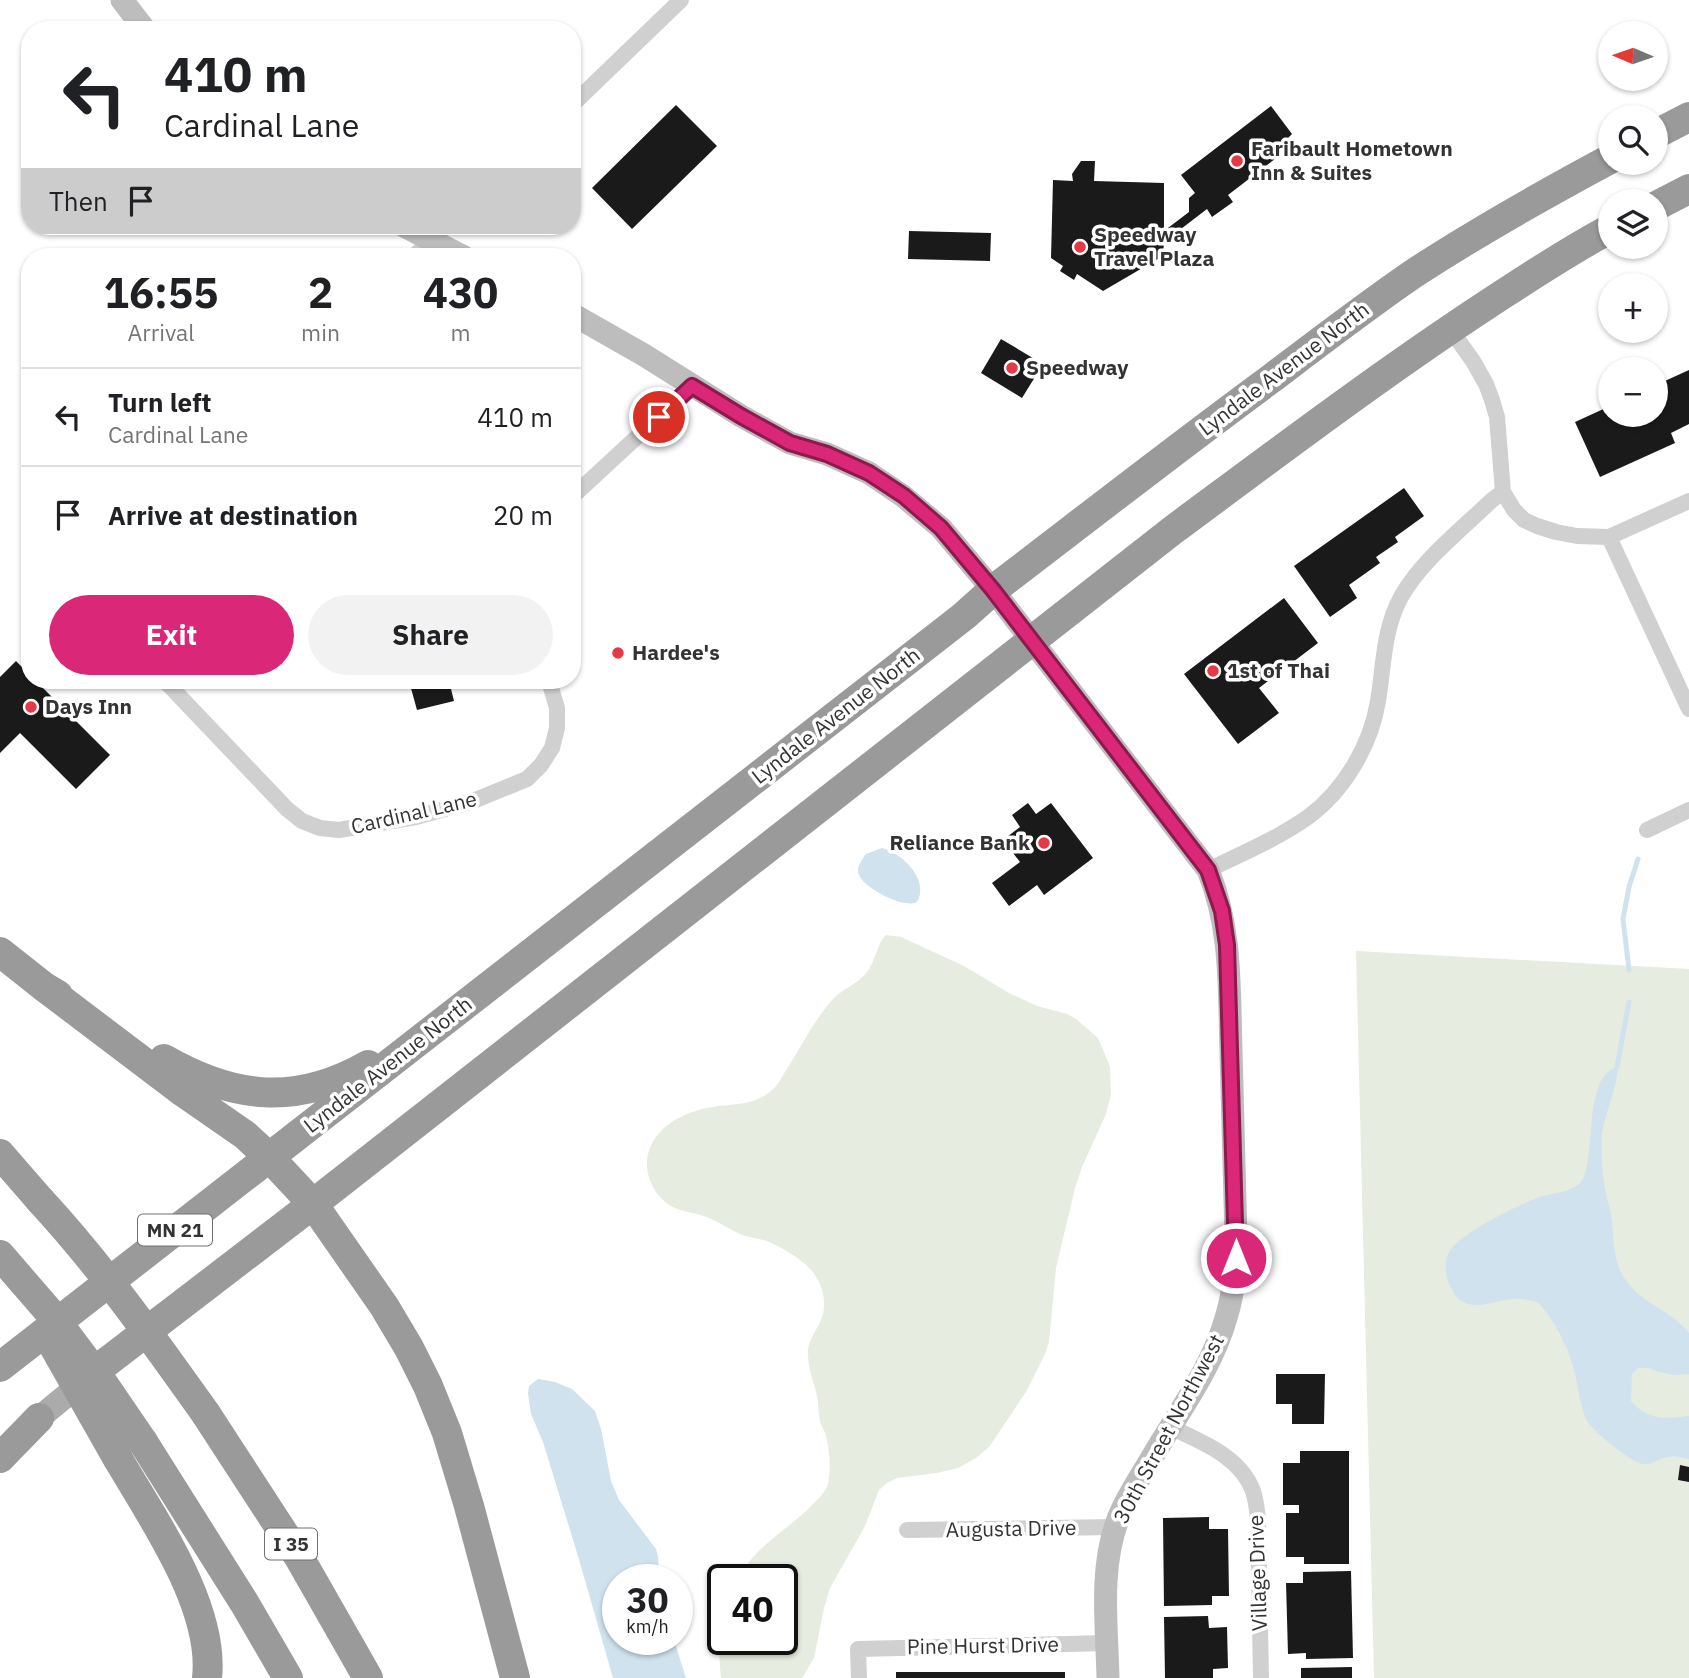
<!DOCTYPE html>
<html lang="en">
<head>
<meta charset="utf-8">
<style>
	:root { --surface:#fff; --page:#f2f2f2; --text:#202124; --muted:#757577; --line:#e0e0e0; --accent:#db2777 }
	body { margin:0; font-family:"IBM Plex Sans",sans-serif; background:var(--page); color:var(--text); height:100vh; display:flex; flex-direction:column; font-size:26px; white-space:nowrap }
	* { box-sizing:border-box; margin:0 }
	p { font-size:23px; color:var(--muted) }
	.icon { flex:none; width:38px; height:38px; fill:none; stroke:currentColor; stroke-width:2; stroke-linecap:round; stroke-linejoin:round }
	.map { position:relative; flex:1; overflow:hidden }
	.details { position:absolute; left:21px; top:248px; width:560px; height:441px; display:flex; flex-direction:column; background:var(--surface); border-radius:28px; box-shadow:0 2px 5px #0004 }
	.details>* { flex:none }
	.banner { position:absolute; left:21px; top:21px; width:560px; height:214px; border-radius:28px; box-shadow:0 2px 5px #0004; background:#fff; color:var(--text); overflow:hidden }
	.needle { width:46px; rotate:272deg }
	.fabs { position:absolute; left:1598px; top:21px; display:grid; gap:14px }
	.fabs a { display:grid; place-items:center; width:70px; height:70px; border-radius:50%; background:var(--surface); box-shadow:0 2px 5px #0004; font-size:35px }
	.speed { position:absolute; left:602px; top:1564px; display:flex; gap:14px; font-size:35px; font-weight:700; text-align:center }
	.speed>* { display:grid; place-content:center; width:91px; height:91px; border-radius:50%; background:var(--surface); box-shadow:0 2px 5px #0004; line-height:1 }
	.speed small { font-size:18px; font-weight:400 }
	.speed .limit { border:4px solid #111; border-radius:10px; background:#fff; color:#111 }
	.pin { position:absolute; display:grid; place-items:center; width:60px; height:60px; color:#fff; margin:-30px; border:4px solid #fff; border-radius:50%; box-shadow:0 2px 7px #0007 }
	.me { position:absolute; width:77px; margin:-38px; rotate:0deg; stroke-linejoin:round; filter:drop-shadow(0 0 5px #0008) }
	.turn { display:flex; align-items:center; gap:24px; height:147px; padding:0 28px; font-size:32px }
	.turn .icon { width:91px; height:91px; stroke-width:2.5 }
	.turn b { display:block; font-size:49px; line-height:60px }
	.then { display:flex; align-items:center; height:66px; padding:0 28px; background:#0003; gap:14px; font-size:26px }
	.eta { display:flex; justify-content:space-evenly; align-items:center; height:119px; text-align:center }
	.eta b { font-size:42px; font-weight:700; line-height:49px }
	.action { display:flex; gap:14px; margin-top:auto; padding:14px 28px }
	.action a { flex:1; height:80px; border-radius:42px; background:var(--accent); color:#fff; font-size:28px; font-weight:700; line-height:80px; text-align:center }
	.action a+a { background:var(--page); color:var(--text) }
	ul { padding:0; list-style:none }
	li { display:flex; align-items:center; gap:21px; height:98px; padding:0 28px; border-top:2px solid var(--line) }
	li div { flex:1 }
	li b { display:block; font-size:26px }
	li em { font-style:normal }
	.map>svg:first-child { display:block }
</style>
</head>
<body>
<div class="map">
<svg width="1689" height="1678" viewBox="0 0 1689 1678">
	<rect width="100%" height="100%" fill="#fff"/>
	<path fill="#e6ecdf" d="M886,935L901,937L964,966L1009,993L1037,1006L1067,1014L1076,1019L1098,1038L1104,1052L1110,1067L1111,1095L1106,1114L1082,1167L1075,1188L1056,1268L1049,1342L1045,1354L1026,1392L989,1447L976,1458L958,1468L937,1473L897,1478L887,1483L879,1490L865,1526L830,1588L824,1608L814,1658L802,1678H721C720,1670 720,1662 719,1654C716,1633 701,1624 723,1606V1640H782V1580H740C748,1550 791,1528 812,1505C818,1499 826,1492 828,1484C831,1470 830,1450 826,1436C825,1431 822,1427 820,1422C818,1413 819,1404 817,1396C814,1382 808,1369 808,1354C807,1341 816,1332 821,1320C827,1306 824,1288 815,1275C806,1261 778,1244 763,1240C756,1238 749,1237 742,1235C729,1229 718,1221 704,1216C693,1212 680,1212 669,1205C648,1190 640,1162 654,1140C667,1119 695,1109 718,1106C739,1104 760,1104 776,1086C781,1080 785,1071 790,1064C804,1042 816,1017 834,998C844,988 858,984 867,972C876,961 877,943 886,935Z
		M1356,951L1689,969V1678H1374Z"/>
	<path fill="#cfe2ee" d="M882,848C902,853 930,880 917,902C912,904 912,904 906,903C893,902 856,884 858,869C859,864 863,858 866,854Z
		M1617,1067C1620,1080 1604,1116 1602,1134C1601,1154 1602,1175 1606,1194C1607,1201 1610,1207 1611,1215C1615,1243 1611,1267 1634,1290C1651,1307 1672,1312 1689,1333V1374L1673,1375L1659,1372L1648,1368H1638L1632,1374L1631,1401C1649,1421 1664,1419 1689,1416V1459C1682,1458 1674,1455 1668,1457C1659,1458 1651,1466 1642,1464C1631,1462 1593,1431 1587,1421C1580,1406 1579,1390 1575,1374C1569,1348 1556,1323 1539,1303C1531,1300 1521,1298 1513,1299C1497,1300 1481,1309 1465,1303C1455,1298 1450,1288 1447,1278C1445,1269 1445,1260 1449,1252C1460,1233 1518,1205 1540,1197C1552,1193 1576,1192 1583,1179C1596,1153 1583,1077 1617,1067Z
		M538,1379L555,1382L572,1389L595,1411L601,1429L611,1481L619,1500L656,1549C660,1561 659,1569 654,1580H618V1640H674L686,1678H613L578,1556L543,1442L531,1414L528,1393L529,1386Z"/>
	<g fill="none" stroke-linecap="round" stroke-linejoin="round">
		<path stroke="#cfe2ee" stroke-width="5" d="M1629,970L1623,919L1629,887L1638,859
			M1617,1067L1629,1002"/>
	</g>
	<path fill="#1a1a1a" d="M676,105L717,146L632,229L592,188Z
		M1271,106L1292,134L1287,139L1292,146L1228,195L1233,202L1212,217L1207,209L1164,242L1163,256L1103,291L1077,274L1074,280L1060,271L1063,266L1051,258L1053,180L1073,181L1072,174L1081,161H1095L1094,181L1164,183V231L1189,212V198L1195,193L1181,175Z
		M909,231L991,233L990,261L908,259Z
		M1001,339L1043,364L1022,398L981,373Z
		M1689,370V424L1671,433L1675,443L1600,477L1575,422L1610,406V415H1656V385Z
		M1404,488L1424,516L1395,537L1398,542L1376,557L1380,563L1349,585L1357,598L1330,617L1294,566Z
		M1284,598L1318,643L1259,688L1279,713L1238,744L1184,674Z
		M16,661L30,675V681H36L110,755L76,789L20,733L0,753V677Z
		M409,681H449L454,701L417,710Z
		M1028,803L1036,814L1051,803L1093,858L1044,895L1037,885L1009,906L992,883L1020,862L1003,840L1020,827L1012,815Z
		M1276,1374H1325L1324,1424H1292V1404H1276Z
		M1300,1451H1349V1564H1304V1557H1286V1513H1299V1505H1283V1463H1300Z
		M1680,1465L1689,1467V1482L1678,1480Z
		M1209,1517V1529H1228L1229,1596H1212V1605L1164,1606L1163,1518Z
		M1351,1571L1353,1658L1306,1659V1653L1288,1654L1286,1583H1303V1572Z
		M1208,1616L1209,1628L1227,1627L1228,1668L1213,1669V1678H1165L1164,1617Z
		M1352,1667V1678H1301V1668Z
		M896,1672H1065V1678H896Z"/>
	<g fill="none" stroke-linecap="round" stroke-linejoin="round">
		<path stroke="#d0d0d0" stroke-width="16" d="M572,105L681,0
			M413,257L446,226
			M1450,329L1473,361L1486,384L1492,400L1497,417L1503,492L1514,510L1524,520L1537,526L1556,532L1577,536L1609,537L1689,501
			M572,497L692,386
			M1609,537L1689,709
			M165,681L287,809L302,821L320,828L339,830L416,817L473,801L527,779L541,765L552,748L557,728V708L549,681
			M1647,830L1689,810
			M1208,870C1241,854 1277,839 1308,817C1344,791 1371,745 1378,701C1384,665 1383,630 1401,597C1421,561 1462,529 1492,500L1503,492
			M1170,1427C1201,1442 1240,1456 1253,1491C1256,1500 1257,1510 1258,1519L1261,1678
			M907,1530L1116,1527
			M859,1678L858,1649L1107,1643"/>
		<path stroke="#bdbdbd" stroke-width="23" d="M122,0L145,30
			M404,226L464,257
			M572,314L644,355L741,416L790,443L827,454L869,473L903,496L941,528L993,590L1208,870C1232,929 1229,989 1231,1051C1233,1114 1234,1176 1236,1239C1236,1266 1234,1293 1226,1318C1212,1368 1177,1414 1151,1459C1140,1478 1126,1498 1118,1519C1099,1569 1107,1627 1108,1678"/>
		<path stroke="#ababab" stroke-width="24" d="M39,1418L90,1376"/>
		<path stroke="#9a9a9a" stroke-width="30" d="M1656,134L1689,117
			M1656,206L1689,189
			M0,952L43,986L58,995
			M43,986L183,1092L245,1135L269,1157L313,1204L384,1306L409,1348L428,1386L447,1433L469,1506L515,1678
			M164,1059C234,1099 296,1106 368,1065
			M0,1154L40,1200
			M103,1365L313,1204L1173,530C1277,453 1380,375 1488,304C1528,278 1568,251 1610,229
			M0,1367L964,616L993,590C1086,519 1178,447 1272,378C1318,343 1365,307 1413,274C1477,232 1543,195 1610,159
			M206,1414L299,1557L368,1678
			M143,1442L245,1604L288,1678
			M0,1458L39,1418
			M118,1459C153,1519 215,1607 207,1678"/>
		<path stroke="#9a9a9a" stroke-width="30" d="M40,1200C102,1267 154,1341 206,1414
			M0,1255L51,1314L102,1382L143,1442
			M51,1341L118,1459"/>
	</g>
	<g fill="none" stroke-linecap="round" stroke-linejoin="round">
		<g stroke="#8e194d" stroke-width="18">
			<path id="route" d="M659,417L692,386L741,416L790,443L827,454L869,473L904,496L941,528L993,590L1208,870L1222,911L1227,945L1236,1258"/>
		</g>
		<use href="#route" stroke="#db2777" stroke-width="12"/>
	</g>
	<g fill="#e63946" stroke="#fff" stroke-width="2.5">
		<circle cx="1237" cy="161" r="7"/>
		<circle cx="1080" cy="247" r="7"/>
		<circle cx="1012" cy="368" r="7"/>
		<circle cx="618" cy="653" r="7"/>
		<circle cx="1213" cy="671" r="7"/>
		<circle cx="31" cy="707" r="7"/>
		<circle cx="1044" cy="843" r="7"/>
	</g>
	<g text-anchor="middle" stroke-width="7" stroke-linejoin="round" paint-order="stroke">
		<g fill="#fff" stroke="#707070" stroke-width="2">
			<rect x="138" y="1214.5" width="74" height="31" rx="5"/>
			<rect x="265" y="1528.5" width="52" height="31" rx="5"/>
		</g>
		<g font-size="19" font-weight="bold" fill="#333">
			<text x="175" y="1237">MN 21</text>
			<text x="291" y="1551">I 35</text>
		</g>
		<g font-size="21" font-weight="bold" fill="#333" stroke="#fff" text-anchor="start">
			<text x="1251" y="156">Faribault Hometown<tspan x="1251" dy="24">Inn &amp; Suites</tspan></text>
			<text x="1094" y="242">Speedway<tspan x="1094" dy="24">Travel Plaza</tspan></text>
			<text x="1026" y="375">Speedway</text>
			<text x="632" y="660">Hardee's</text>
			<text x="1227" y="678">1st of Thai</text>
			<text x="45" y="714">Days Inn</text>
			<text x="1030" y="850" text-anchor="end">Reliance Bank</text>
		</g>
		<g font-size="21" fill="#333" stroke="#fff">
			<text transform="translate(1284 369) rotate(-37)" y="7">Lyndale Avenue North</text>
			<text transform="translate(836 716) rotate(-38)" y="7">Lyndale Avenue North</text>
			<text transform="translate(414 813) rotate(-13)" y="7">Cardinal Lane</text>
			<text transform="translate(388 1065) rotate(-38)" y="7">Lyndale Avenue North</text>
			<text transform="translate(1169 1429) rotate(-62)" y="7">30th Street Northwest</text>
			<text transform="translate(1011 1529) rotate(-1)" y="7">Augusta Drive</text>
			<text transform="translate(1258 1573) rotate(-92)" y="7">Village Drive</text>
			<text transform="translate(983 1646) rotate(-1)" y="7">Pine Hurst Drive</text>
		</g>
	</g>
</svg>
<div class="fabs">
<a><svg class="needle" viewBox="-14 -14 28 28"><path d="M0-13l5 13h-10z" fill="#e53935"/><path d="M0 13l5-13h-10z" fill="#757577"/></svg></a>
<a><svg class="icon" aria-label="search" viewBox="0 0 24 24"><circle cx="10" cy="10" r="6"/><path d="M15 15l6 6"/></svg></a>
<a><svg class="icon" aria-label="layers" viewBox="0 0 24 24"><path d="M12 4l9 5-9 5-9-5zM3 14l9 5 9-5"/></svg></a>
<a>+</a>
<a>−</a>
</div>
<div class="speed"><div>30<small>km/h</small></div><div class="limit">40</div></div>
<div class="pin" style="left:659px;top:417px;background:#d93025"><svg class="icon" aria-label="arrive" viewBox="0 0 24 24"><path d="M6 21V4h12l-3 4 3 4H6"/></svg></div>
<svg class="me" style="left:1236px;top:1258px" viewBox="-20 -20 40 40"><circle r="17" fill="#db2777" stroke="#fff" stroke-width="3"/><path d="M0-11L8 9 0 5-8 9z" fill="#fff"/></svg>
<div class="banner">
<div class="turn"><svg class="icon" aria-label="left" viewBox="0 0 24 24"><path d="M17 20v-9H6M10 6l-5 5 5 5"/></svg><div><b>410 m</b>Cardinal Lane</div></div>
<div class="then">Then<svg class="icon" aria-label="arrive" viewBox="0 0 24 24"><path d="M6 21V4h12l-3 4 3 4H6"/></svg></div>
</div>
<section class="details">
<div class="eta">
<div><b>16:55</b><p>Arrival</p></div>
<div><b>2</b><p>min</p></div>
<div><b>430</b><p>m</p></div>
</div>
<ul>
<li><svg class="icon" aria-label="left" viewBox="0 0 24 24"><path d="M17 20v-9H6M10 6l-5 5 5 5"/></svg><div><b>Turn left</b><p>Cardinal Lane</p></div><em>410 m</em></li>
<li><svg class="icon" aria-label="arrive" viewBox="0 0 24 24"><path d="M6 21V4h12l-3 4 3 4H6"/></svg><div><b>Arrive at destination</b></div><em>20 m</em></li>
</ul>
<div class="action"><a>Exit</a><a>Share</a></div>
</section>
</div>
</body>
</html>
